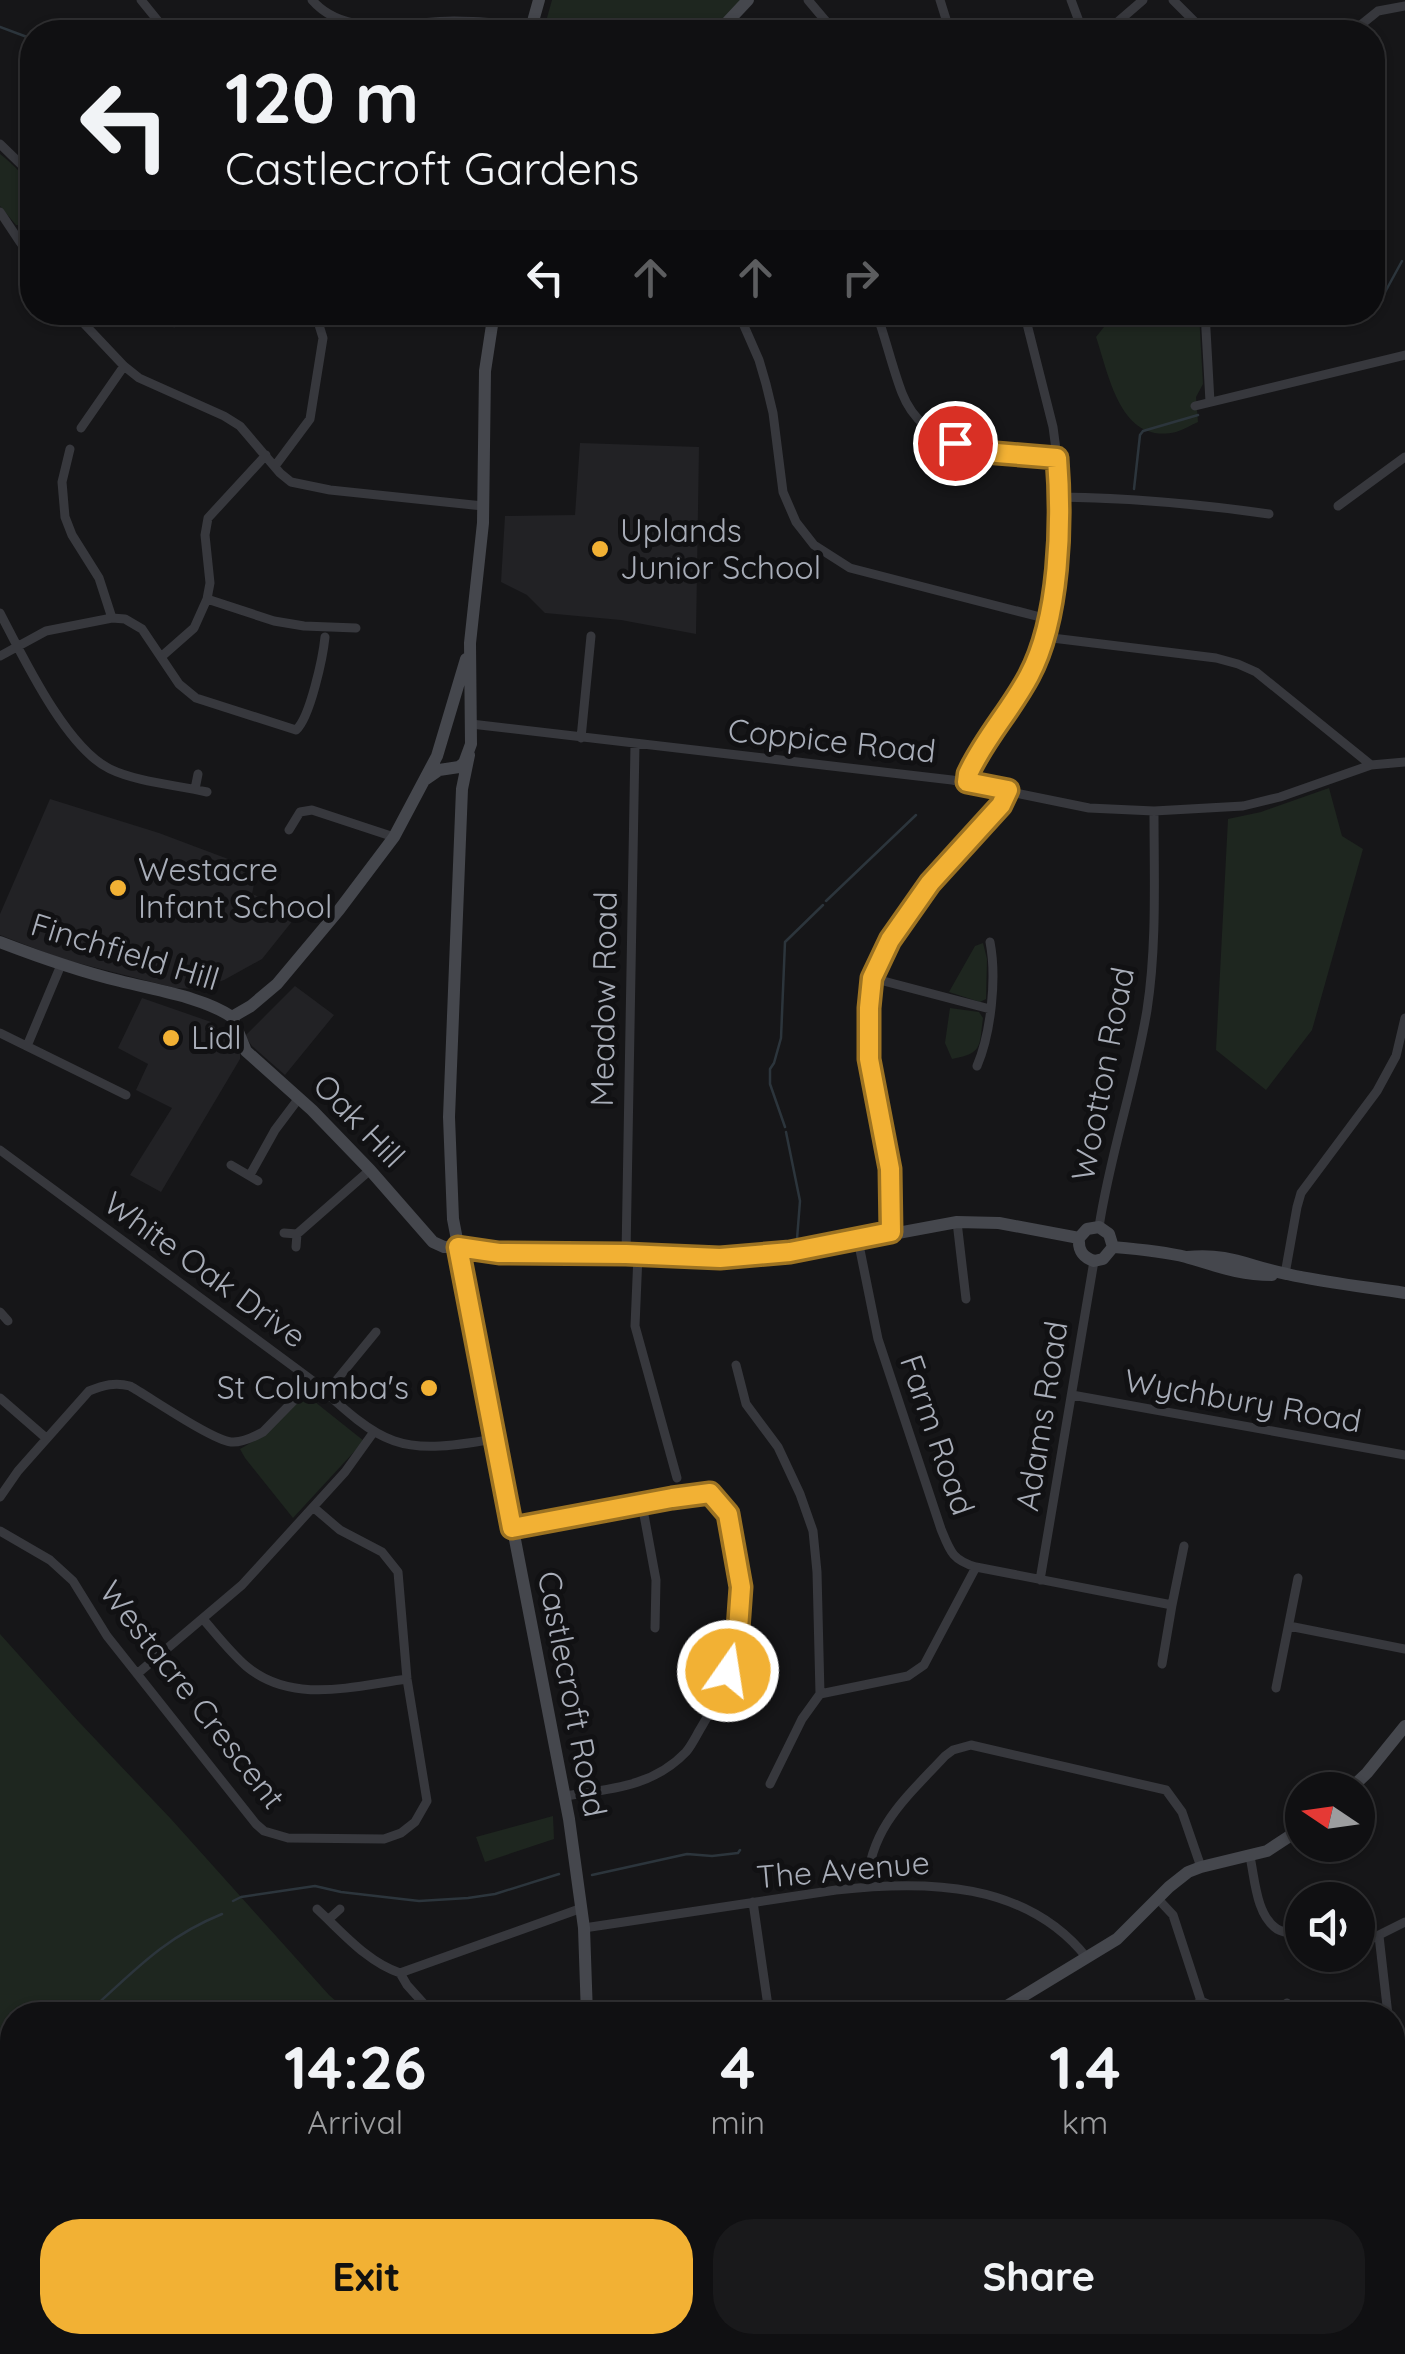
<!DOCTYPE html>
<html lang="en">
<head>
<meta charset="utf-8">
<style>
	:root { --surface:#101012; --page:#19191b; --text:#f1f3f6; --muted:#9c9d9f; --line:#303032; --accent:#f2b134 }
	body { margin:0; font-family:Quicksand,sans-serif; background:var(--page); color:var(--text); height:100vh; display:flex; flex-direction:column; font-size:38px; white-space:nowrap }
	* { box-sizing:border-box; margin:0 }
	p { font-size:32px; color:var(--muted) }
	.icon { flex:none; width:55px; height:55px; fill:none; stroke:currentColor; stroke-width:2; stroke-linecap:round; stroke-linejoin:round }
	.map { position:relative; flex:1; overflow:hidden }
	.drawer { position:absolute; left:0px; top:2002px; width:1405px; height:352px; display:flex; flex-direction:column; background:var(--surface); border-radius:40px 40px 0 0; box-shadow:0 2px 8px #0004,0 0 0 2px var(--line) }
	.drawer>* { flex:none }
	.hud { position:absolute; left:20px; top:20px; width:1365px; height:305px; border-radius:40px; box-shadow:0 2px 8px #0004,0 0 0 2px var(--line); background:#101012; color:var(--text); overflow:hidden }
	.needle { width:65px; rotate:283deg }
	.tools { position:absolute; left:1285px; top:1772px; display:grid; gap:20px }
	.tools a { display:grid; place-items:center; width:90px; height:90px; border-radius:50%; background:var(--surface); box-shadow:0 2px 8px #0004,0 0 0 2px var(--line); font-size:50px }
	.pin { position:absolute; display:grid; place-items:center; width:85px; height:85px; color:#fff; margin:-42px; border:5px solid #fff; border-radius:50%; box-shadow:0 2px 10px #0007 }
	.me { position:absolute; width:110px; margin:-55px; rotate:13deg; stroke-linejoin:round; filter:drop-shadow(0 0 8px #0008) }
	.turn { display:flex; align-items:center; gap:35px; height:210px; padding:0 40px; font-size:45px }
	.turn .icon { width:130px; height:130px; stroke-width:2.5 }
	.turn b { display:block; font-size:70px; line-height:85px }
	.lanes { display:flex; align-items:center; height:95px; padding:0 40px; background:#0003; justify-content:center; gap:50px; direction:ltr }
	.lanes .off { opacity:.35 }
	.eta { display:flex; justify-content:space-evenly; align-items:center; height:170px; text-align:center }
	.eta b { font-size:60px; font-weight:800; line-height:70px }
	.action { display:flex; gap:20px; margin-top:auto; padding:20px 40px }
	.action a { flex:1; height:115px; border-radius:40px; background:var(--accent); color:#111; font-size:40px; font-weight:800; line-height:115px; text-align:center }
	.action a+a { background:var(--page); color:var(--text) }
	.map>svg:first-child { display:block }
</style>
</head>
<body>
<div class="map">
<svg width="1405" height="2354" viewBox="0 0 1405 2354">
	<rect width="100%" height="100%" fill="#161618"/>
	<path fill="#222225" d="M580,443L699,447L696,634L621,620L545,613L527,595L501,582L505,516L575,515Z
		M50,799L159,833L257,870L252,894L298,914L262,959L224,980L198,989L175,988L62,959L0,935V914Z
		M295,986L334,1015L285,1075L252,1046L245,1036Z
		M142,998L211,1022L240,1049V1059L161,1192L130,1175L172,1108L136,1090L148,1064L118,1048Z
		M12,2091V2342L32,2343L8,2354H0V2115Z"/>
	<path fill="#1e261f" d="M552,0H742L712,32H543Z
		M0,154C23,172 44,195 28,225H16L0,206Z
		M1115,313H1199L1203,384L1196,397L1198,422C1191,425 1183,430 1176,432C1120,445 1109,375 1096,337Z
		M1329,788L1342,836L1363,849L1312,1030L1266,1090L1216,1050L1228,819L1261,812Z
		M983,943L987,959L986,999L980,1002L949,992L975,946Z
		M950,1008L979,1012L983,1018C979,1047 983,1053 952,1059L945,1043Z
		M305,1394L364,1441L293,1518L245,1458L240,1449C267,1435 285,1417 305,1394Z
		M0,1634L78,1721L171,1819L329,1995L352,2015H12V2091L0,2115Z
		M553,1816L554,1839L485,1862L476,1837Z
		M603,2343H658L665,2354H610Z"/>
	<path fill="#2c353c" d="M658,2343H837L838,2354H665Z"/>
	<g fill="none" stroke-linecap="round" stroke-linejoin="round">
		<path stroke="#2c353c" stroke-width="2.5" d="M0,27L27,37
			M1384,294L1402,261
			M170,312L174,326
			M1134,489L1140,435L1143,431L1198,415
			M826,901L916,815
			M785,1127L770,1084V1069L774,1063L781,1038L785,942L823,905
			M786,1132L800,1201L797,1239
			M592,1875L687,1854L712,1856L738,1853L740,1850
			M233,1901L241,1897L315,1886L341,1892L419,1901L468,1898L495,1894L559,1874
			M89,2015L91,2010C135,1970 165,1937 222,1914
			M0,2115L12,2091"/>
		<path stroke="#37383d" stroke-width="9" d="M141,0L167,32
			M312,0C347,40 407,21 454,21C479,21 506,24 532,25
			M808,0L835,32
			M940,0L950,32
			M1071,0L1083,32
			M1173,0L1205,32
			M1106,32L1143,0
			M1352,32L1378,11L1405,6
			M0,144L32,175
			M0,212L20,242
			M32,229L20,242L32,259
			M73,312L124,366L139,378L224,416L240,426L280,473L291,482L330,490L483,506
			M738,312L759,360L766,384L773,413L783,492L796,522L814,545L850,568L1048,619
			M876,312C886,339 892,367 902,393C926,455 1003,455 1057,457
			M1205,312L1210,402
			M1195,406L1405,355
			M81,428L124,366
			M70,449L62,482L65,517L72,535L99,578L112,618
			M275,466L310,419L323,338L315,312
			M1060,497C1131,498 1199,504 1269,514
			M1338,506L1405,457
			M207,599L274,621L304,626L356,628
			M0,613C23,657 66,748 110,769C137,782 177,785 207,792
			M1044,637L1216,658L1238,664L1256,672L1371,765
			M0,656L46,631L112,618L125,619L142,629L179,684L196,698L296,730C310,718 323,657 325,637
			M161,657L194,628L207,599L210,583L205,535L208,518L266,455
			M471,724L952,780L1089,808L1154,811L1243,806L1280,797L1371,765L1405,762
			M581,738L591,636
			M967,782L971,768L1031,672L1044,637L1055,578L1060,497L1057,457L1053,427L1024,312
			M195,789L198,774
			M289,830L300,812L312,810L394,837
			M872,978L990,1009
			M0,1033L126,1095
			M27,1046L61,965
			M977,1066C991,1033 997,978 990,942
			M0,1150L313,1381C384,1446 397,1456 494,1439
			M231,1165L258,1181
			M250,1175L275,1130L299,1098
			M957,1222L966,1299
			M1099,1227C1110,1154 1135,1083 1147,1010C1157,945 1154,877 1154,811
			M891,1232L890,1169L869,1059V1008L872,978L889,940L930,883L976,829L1001,805L1008,790
			M284,1233L297,1234L296,1247
			M297,1234L370,1170
			M858,1240L878,1339L941,1529C950,1551 952,1560 976,1567L1172,1605L1162,1664
			M626,1254L635,744
			M638,1255L635,1326L677,1478
			M1285,1274L1297,1207L1301,1193L1377,1091L1396,1056L1405,1018
			M0,1312L8,1321
			M736,1365L746,1404L778,1447L800,1494L813,1531L817,1572L820,1694L802,1719L770,1784
			M326,1393L376,1332
			M1072,1395L1405,1455
			M0,1398L46,1438
			M0,1497L18,1471L89,1391C104,1385 115,1382 130,1386C151,1398 212,1440 231,1442C242,1443 254,1437 263,1432L313,1381
			M642,1504L656,1580L655,1628
			M512,1529L672,1498L710,1493C730,1510 733,1530 736,1555C745,1616 735,1673 702,1726C697,1734 692,1745 686,1752C653,1787 609,1789 565,1796
			M0,1531L50,1560L73,1581L107,1636L256,1824L264,1831L288,1838L384,1839L401,1833L415,1822L427,1801L407,1679L398,1572L382,1552L340,1530L313,1507
			M1040,1580L1094,1261
			M1172,1605L1184,1546
			M203,1619C217,1635 230,1652 246,1666C292,1705 354,1686 407,1679
			M1289,1626L1405,1649
			M137,1674L242,1585L345,1472L373,1433
			M1276,1688L1298,1578
			M820,1694L908,1676L924,1665L976,1567
			M1250,1857C1255,1879 1256,1915 1277,1929C1284,1933 1295,1934 1302,1936
			M867,1886C870,1827 907,1797 945,1756L953,1750L971,1745L1166,1790L1182,1812L1201,1867
			M1158,1899L1173,1915L1201,2001C1219,2011 1271,2016 1287,2003
			M753,1902L768,2006
			M317,1909C342,1932 367,1962 400,1973L582,1908
			M329,1919L340,1909
			M584,1928L836,1890C926,1880 1026,1881 1087,1958
			M1379,1936L1388,2015
			M1358,1941H1367L1405,1922
			M400,1973L407,1985L434,2015
			M753,2015C764,2003 777,2003 788,2015
			M1181,2015L1201,2001
			M455,2342L464,2354
			M51,2354L69,2342
			M250,2354L268,2342"/>
		<path stroke="#45474d" stroke-width="12" d="M530,32L539,0
			M718,32L748,0
			M469,755L462,789L449,1117L453,1219L569,1819L584,1928L587,2015
			M426,779L439,770L459,767L464,763L471,744L470,643L483,523L485,371L494,312
			M0,942C39,957 79,971 120,981C154,990 203,997 232,1017
			M232,1017L246,1051L312,1110L370,1170L433,1242L444,1247H458L499,1253L626,1254L720,1258L790,1253L957,1222L999,1223L1079,1238
			M232,1017L251,1006L277,984L339,910L394,837L437,756L466,659
			M1079,1238C1078,1250 1082,1257 1094,1261L1103,1259L1113,1247
			M1079,1238L1087,1229L1099,1227L1109,1234L1113,1247
			M1113,1247C1137,1249 1162,1251 1186,1257C1217,1266 1239,1275 1272,1275
			M1187,1257C1231,1253 1247,1266 1287,1274C1326,1283 1366,1287 1405,1293
			M1349,1790L1367,1773L1405,1726
			M992,2015L1117,1939L1169,1887L1188,1872L1201,1867L1267,1851L1302,1828
			M540,2354L548,2342"/>
	</g>
	<g fill="none" stroke-linecap="round" stroke-linejoin="round">
		<g stroke="#9d7322" stroke-width="25">
			<path id="route" d="M728,1671L738,1629L741,1587L728,1514L710,1493L672,1498L512,1528L458,1247L499,1253L626,1254L720,1258L790,1252L891,1232L890,1169L869,1059V1008L872,978L890,940L930,883L1001,805L1008,790L967,782L968,774C984,739 1011,710 1029,676C1060,618 1062,522 1057,458L984,452L955,443"/>
		</g>
		<use href="#route" stroke="#f2b134" stroke-width="18"/>
	</g>
	<g fill="#f2b134" stroke="#111113" stroke-width="4">
		<circle cx="600" cy="549" r="10"/>
		<circle cx="118" cy="888" r="10"/>
		<circle cx="171" cy="1038" r="10"/>
		<circle cx="429" cy="1388" r="10"/>
	</g>
	<g text-anchor="middle" stroke-width="10" stroke-linejoin="round" paint-order="stroke">
		<g font-size="32" fill="#a8adb8" stroke="#111113" text-anchor="start">
			<text x="620" y="542">Uplands<tspan x="620" dy="37">Junior School</tspan></text>
			<text x="138" y="881">Westacre<tspan x="138" dy="37">Infant School</tspan></text>
			<text x="191" y="1049">Lidl</text>
			<text x="409" y="1399" text-anchor="end">St Columba's</text>
		</g>
		<g font-size="32" fill="#a8adb8" stroke="#111113">
			<text transform="translate(832 741) rotate(6)" y="11">Coppice Road</text>
			<text transform="translate(125 952) rotate(17)" y="11">Finchfield Hill</text>
			<text transform="translate(604 999) rotate(-89)" y="11">Meadow Road</text>
			<text transform="translate(1103 1074) rotate(-79)" y="11">Wootton Road</text>
			<text transform="translate(359 1121) rotate(46)" y="11">Oak Hill</text>
			<text transform="translate(205 1270) rotate(36)" y="11">White Oak Drive</text>
			<text transform="translate(1243 1401) rotate(10)" y="11">Wychbury Road</text>
			<text transform="translate(1042 1416) rotate(-81)" y="11">Adams Road</text>
			<text transform="translate(937 1435) rotate(71)" y="11">Farm Road</text>
			<text transform="translate(572 1694) rotate(79)" y="11">Castlecroft Road</text>
			<text transform="translate(192 1695) rotate(52)" y="11">Westacre Crescent</text>
			<text transform="translate(843 1870) rotate(-5)" y="11">The Avenue</text>
		</g>
	</g>
</svg>
<div class="tools">
<a><svg class="needle" viewBox="-14 -14 28 28"><path d="M0-13l5 13h-10z" fill="#e53935"/><path d="M0 13l5-13h-10z" fill="#9c9d9f"/></svg></a>
<a><svg class="icon" aria-label="sound" viewBox="0 0 24 24"><path d="M4 9h4l5-4v14l-5-4H4zM17 9q2 3 0 6"/></svg></a>
</div>
<div class="pin" style="left:955px;top:443px;background:#d93025"><svg class="icon" aria-label="arrive" viewBox="0 0 24 24"><path d="M6 21V4h12l-3 4 3 4H6"/></svg></div>
<svg class="me" style="left:728px;top:1671px" viewBox="-20 -20 40 40"><circle r="17" fill="#f2b134" stroke="#fff" stroke-width="3"/><path d="M0-11L8 9 0 5-8 9z" fill="#fff"/></svg>
<div class="hud">
<div class="turn"><svg class="icon" aria-label="left" viewBox="0 0 24 24"><path d="M17 20v-9H6M10 6l-5 5 5 5"/></svg><div><b>120 m</b>Castlecroft Gardens</div></div>
<div class="lanes"><svg class="icon" aria-label="left" viewBox="0 0 24 24"><path d="M17 20v-9H6M10 6l-5 5 5 5"/></svg><svg class="icon off" aria-label="ahead" viewBox="0 0 24 24"><path d="M12 20V5M6 11l6-6 6 6"/></svg><svg class="icon off" aria-label="ahead" viewBox="0 0 24 24"><path d="M12 20V5M6 11l6-6 6 6"/></svg><svg class="icon off" aria-label="right" viewBox="0 0 24 24"><path d="M7 20v-9h11M14 6l5 5-5 5"/></svg></div>
</div>
<section class="drawer">
<div class="eta">
<div><b>14:26</b><p>Arrival</p></div>
<div><b>4</b><p>min</p></div>
<div><b>1.4</b><p>km</p></div>
</div>
<div class="action"><a>Exit</a><a>Share</a></div>
</section>
</div>
</body>
</html>
